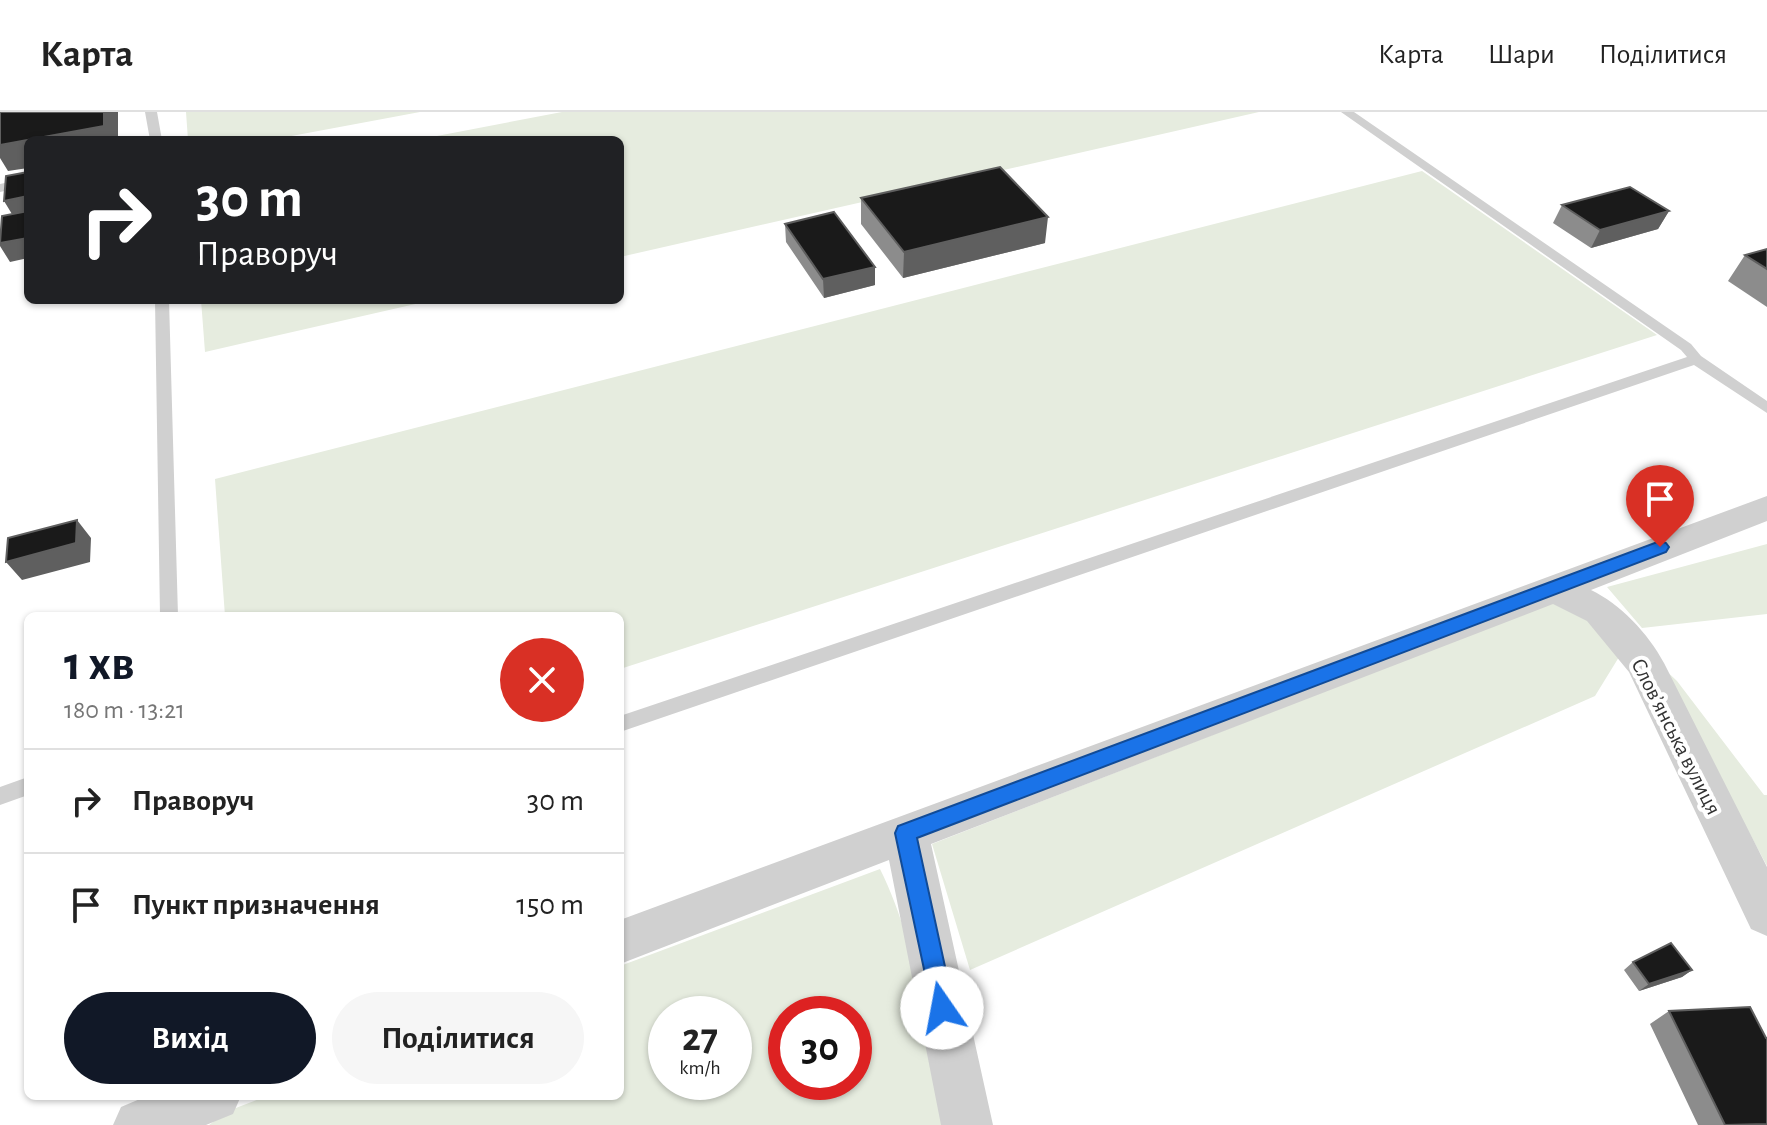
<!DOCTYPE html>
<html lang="uk">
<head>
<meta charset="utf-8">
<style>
	:root { --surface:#fff; --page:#f6f6f6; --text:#222; --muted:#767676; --line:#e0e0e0; --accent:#111827 }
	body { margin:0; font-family:"Alegreya Sans",sans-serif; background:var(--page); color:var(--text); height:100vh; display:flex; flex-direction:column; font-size:30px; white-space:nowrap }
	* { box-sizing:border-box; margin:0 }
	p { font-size:26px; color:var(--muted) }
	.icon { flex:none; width:44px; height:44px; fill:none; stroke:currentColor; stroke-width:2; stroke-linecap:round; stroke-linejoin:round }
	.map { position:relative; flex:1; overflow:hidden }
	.panel { position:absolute; left:24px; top:500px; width:600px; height:488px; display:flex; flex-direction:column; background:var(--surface); border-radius:12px; box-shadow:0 2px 6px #0004 }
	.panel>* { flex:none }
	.guide { position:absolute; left:24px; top:24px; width:600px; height:168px; border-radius:12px; box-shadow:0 2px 6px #0004; background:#202124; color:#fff; overflow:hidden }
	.speed { position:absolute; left:648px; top:884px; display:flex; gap:16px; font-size:40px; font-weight:700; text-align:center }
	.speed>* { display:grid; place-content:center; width:104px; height:104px; border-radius:50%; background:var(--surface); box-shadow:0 2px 6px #0004; line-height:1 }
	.speed small { font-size:20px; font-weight:400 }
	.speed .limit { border:12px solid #d22; background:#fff; color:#111 }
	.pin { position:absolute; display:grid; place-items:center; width:68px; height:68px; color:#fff; margin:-82px -34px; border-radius:50% 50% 50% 0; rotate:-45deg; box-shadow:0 0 8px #0007 }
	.pin .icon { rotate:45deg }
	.me { position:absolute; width:88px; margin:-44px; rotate:348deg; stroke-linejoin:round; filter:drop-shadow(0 0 6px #0008) }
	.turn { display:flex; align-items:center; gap:28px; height:168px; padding:0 40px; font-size:36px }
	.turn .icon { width:104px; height:104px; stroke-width:2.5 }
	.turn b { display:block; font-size:56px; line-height:68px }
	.round { display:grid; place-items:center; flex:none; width:84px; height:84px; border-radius:42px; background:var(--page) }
	.headline { display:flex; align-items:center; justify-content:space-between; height:136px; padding:0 40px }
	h1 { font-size:48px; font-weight:700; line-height:60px; color:var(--accent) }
	.primary-button { display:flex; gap:16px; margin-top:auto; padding:16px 40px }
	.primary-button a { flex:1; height:92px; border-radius:48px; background:var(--accent); color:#fff; font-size:32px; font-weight:700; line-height:92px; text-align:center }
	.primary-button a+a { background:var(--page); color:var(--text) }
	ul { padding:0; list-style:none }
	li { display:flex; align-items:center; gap:24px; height:104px; padding:0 40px; border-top:2px solid var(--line) }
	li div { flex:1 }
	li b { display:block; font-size:30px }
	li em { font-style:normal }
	header { display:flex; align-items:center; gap:48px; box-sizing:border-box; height:112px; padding:0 40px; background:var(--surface); border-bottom:2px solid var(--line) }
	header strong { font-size:38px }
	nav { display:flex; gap:44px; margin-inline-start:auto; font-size:28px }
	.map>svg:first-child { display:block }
</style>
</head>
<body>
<header>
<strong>Карта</strong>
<nav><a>Карта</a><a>Шари</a><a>Поділитися</a></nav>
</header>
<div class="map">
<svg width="1767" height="1013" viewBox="0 0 1767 1013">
	<rect width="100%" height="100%" fill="#fff"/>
	<path fill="#e6ecdf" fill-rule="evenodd" d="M186,0H420L270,28H188Z
		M562,0H1259L620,145V28H416Z
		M1422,59L1657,223L620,557V504H225L215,367Z
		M201,188H433L205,240Z
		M1767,432V502L1642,516L1607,475Z
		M1554,490L1588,508L1619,545L1595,584L970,858L932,732Z
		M1659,552L1677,569L1764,683H1767V754Z
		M880,757C917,831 930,931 945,1013H209L228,999L267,984H620V854ZM666,902H734V970H666ZM786,902H854V970H786Z"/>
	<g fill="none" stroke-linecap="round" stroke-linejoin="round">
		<path fill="#d0d0d0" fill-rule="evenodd" d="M145,0H157L162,28H150Z
			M1341,0H1354L1691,232L1701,244L1767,289V301L1694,253L620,620V604L1687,245L1681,238Z
			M28,66V74L0,80V72Z
			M155,188H169L178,504H160Z
			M28,665V683L0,693V675Z"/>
		<path fill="#d0d0d0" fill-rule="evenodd" d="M1767,384V409L1591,478C1620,492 1648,521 1664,551L1767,755V824L1751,817L1629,560L1587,509L1553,492L931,732L993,1013H941L889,748L620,852V808Z
			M147,984H241L233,1002L206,1013H113L121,995Z"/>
	</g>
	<path fill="#8c8c8c" d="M861,86L1045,131L903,166L861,112Z
		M1562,93L1669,99L1658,117L1591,136L1553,111Z
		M785,112L875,155V173L824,186L786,130Z
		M1767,137V195L1728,169L1745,143Z
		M1633,850L1692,858L1682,865L1639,879L1624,858Z
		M1669,899L1767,926V1013H1698L1650,912Z"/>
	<path fill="#5f5f5f" d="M104,0H118V28H28V56L8,59L0,46V33Z
		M28,84V104L15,107L4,89Z
		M1669,99L1658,117L1591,136L1600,118Z
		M1048,105L1045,131L903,166L904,140Z
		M28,126V146L10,150L0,134V131Z
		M875,155V173L824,186L823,167Z
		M77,408L91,426L90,450L22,468L6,450Z
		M1692,858L1682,865L1639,879L1649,872Z"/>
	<path fill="#1a1a1a" stroke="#5f5f5f" stroke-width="2" d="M0,0H104V14L0,33Z
		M1000,55L1048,105L904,140L861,86Z
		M28,60V84L4,89L6,64Z
		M1630,75L1669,99L1600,118L1562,93Z
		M28,99V126L0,131L2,104Z
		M834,100L875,155L823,167L785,112Z
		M1767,137V157L1745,143Z
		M77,408L76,431L6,450L8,426Z
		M1671,831L1692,858L1649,872L1633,850Z
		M1750,895L1766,926H1767V1012L1725,1013L1669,899Z"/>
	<path fill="#1a73e8" stroke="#114b97" stroke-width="2" d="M1660,429L1666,431L1669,435L1666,440L917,726L954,896L951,904L942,908L934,904L895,721L898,714Z"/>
	<g text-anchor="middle" stroke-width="8" stroke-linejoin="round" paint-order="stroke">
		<g font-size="22" fill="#333" stroke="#fff">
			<text transform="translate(1677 624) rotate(63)" y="8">Словʼянська вулиця</text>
		</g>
	</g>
</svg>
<div class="speed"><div>27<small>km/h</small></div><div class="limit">30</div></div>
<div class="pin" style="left:1660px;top:435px;background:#d93025"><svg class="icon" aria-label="arrive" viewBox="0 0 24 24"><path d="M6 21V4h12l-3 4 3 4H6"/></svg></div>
<svg class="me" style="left:942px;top:896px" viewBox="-20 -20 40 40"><circle r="19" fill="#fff"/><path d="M0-13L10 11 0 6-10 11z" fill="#1a73e8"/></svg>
<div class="guide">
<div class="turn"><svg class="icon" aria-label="right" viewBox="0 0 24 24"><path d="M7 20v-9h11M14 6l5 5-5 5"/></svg><div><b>30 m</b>Праворуч</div></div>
</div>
<section class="panel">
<div class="headline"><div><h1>1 хв</h1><p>180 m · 13:21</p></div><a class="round" style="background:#d93025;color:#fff"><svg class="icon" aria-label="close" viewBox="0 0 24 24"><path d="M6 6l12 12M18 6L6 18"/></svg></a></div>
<ul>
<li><svg class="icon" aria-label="right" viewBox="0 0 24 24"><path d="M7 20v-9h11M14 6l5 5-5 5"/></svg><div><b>Праворуч</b></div><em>30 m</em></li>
<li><svg class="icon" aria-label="arrive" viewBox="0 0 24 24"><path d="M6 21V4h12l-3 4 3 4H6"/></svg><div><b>Пункт призначення</b></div><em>150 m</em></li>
</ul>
<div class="primary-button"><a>Вихід</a><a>Поділитися</a></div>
</section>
</div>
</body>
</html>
